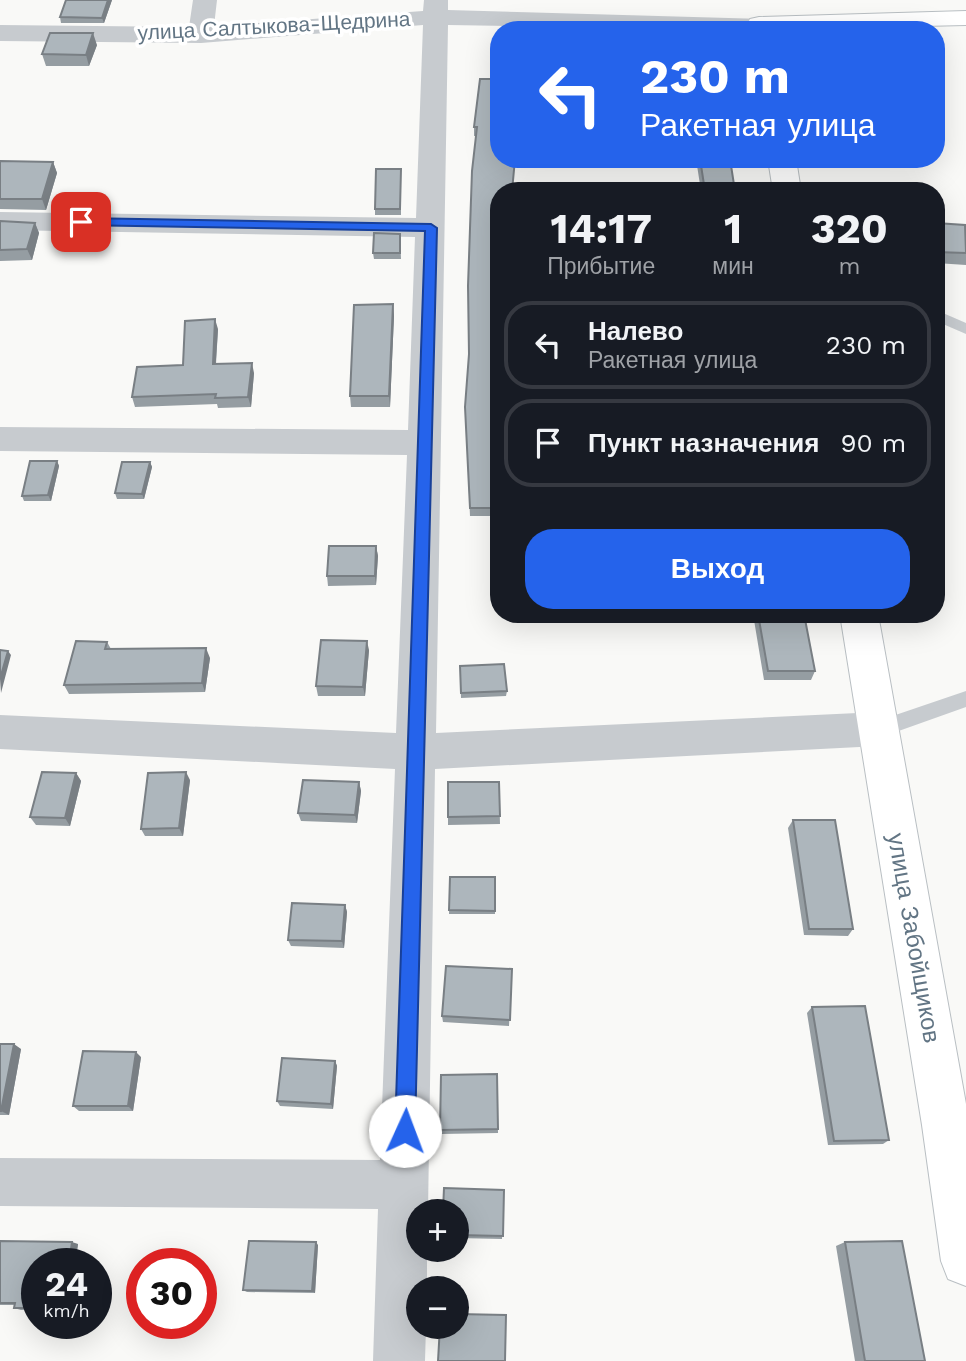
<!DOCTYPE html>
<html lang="ru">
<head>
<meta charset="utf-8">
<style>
	:root { --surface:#171b24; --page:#20242c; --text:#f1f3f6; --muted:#9ea1a6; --line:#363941; --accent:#2563eb }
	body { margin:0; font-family:"Work Sans",sans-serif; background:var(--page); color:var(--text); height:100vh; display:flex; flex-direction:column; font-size:26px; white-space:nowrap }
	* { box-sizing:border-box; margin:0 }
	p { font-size:23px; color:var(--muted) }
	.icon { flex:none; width:38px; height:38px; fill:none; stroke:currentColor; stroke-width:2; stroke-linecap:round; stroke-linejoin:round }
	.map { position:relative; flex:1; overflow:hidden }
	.details { position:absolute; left:490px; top:182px; width:455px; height:441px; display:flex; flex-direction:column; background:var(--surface); border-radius:28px; box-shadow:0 7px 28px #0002 }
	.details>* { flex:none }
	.guide { position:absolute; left:490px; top:21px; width:455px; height:147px; border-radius:28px; box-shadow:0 7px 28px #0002; background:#2563eb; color:#fff; overflow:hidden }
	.controls { position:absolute; left:406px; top:1199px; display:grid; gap:14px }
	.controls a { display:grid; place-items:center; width:63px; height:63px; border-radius:50%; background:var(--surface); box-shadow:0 7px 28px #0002; font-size:35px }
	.speed { position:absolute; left:21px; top:1248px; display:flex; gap:14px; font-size:35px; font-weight:700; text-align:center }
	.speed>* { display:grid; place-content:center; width:91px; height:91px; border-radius:50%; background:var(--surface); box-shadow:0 7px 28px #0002; line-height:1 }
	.speed small { font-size:18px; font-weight:400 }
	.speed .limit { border:10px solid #d22; background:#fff; color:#111 }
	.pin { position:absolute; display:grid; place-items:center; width:60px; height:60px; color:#fff; margin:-30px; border-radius:14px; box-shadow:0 4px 10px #0006 }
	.me { position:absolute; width:77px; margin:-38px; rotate:2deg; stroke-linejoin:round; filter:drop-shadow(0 0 5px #0008) }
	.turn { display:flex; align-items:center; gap:24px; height:147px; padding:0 35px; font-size:32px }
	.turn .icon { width:91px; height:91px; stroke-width:2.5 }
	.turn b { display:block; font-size:49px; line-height:60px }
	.eta { display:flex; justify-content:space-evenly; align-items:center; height:119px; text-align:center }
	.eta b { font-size:42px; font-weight:700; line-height:49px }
	.button { display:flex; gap:14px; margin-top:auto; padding:14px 35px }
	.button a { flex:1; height:80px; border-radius:28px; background:var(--accent); color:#fff; font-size:28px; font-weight:700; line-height:80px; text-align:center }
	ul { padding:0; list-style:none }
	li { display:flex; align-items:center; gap:21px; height:88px; margin:0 14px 10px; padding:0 21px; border:4px solid var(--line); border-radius:28px }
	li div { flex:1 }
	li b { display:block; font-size:26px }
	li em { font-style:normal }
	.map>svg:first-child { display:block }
</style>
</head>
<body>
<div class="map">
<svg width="966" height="1361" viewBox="0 0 966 1361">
	<rect width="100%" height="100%" fill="#f9f9f7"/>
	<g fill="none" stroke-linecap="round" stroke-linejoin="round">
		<g stroke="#b9bfc3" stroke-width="2">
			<path id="secondary" d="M966,11V25L752,30L747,24L750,19L759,17Z
				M768,159H796L801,191H773Z
				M840,614H878L966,1104V1286L948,1279L941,1261L922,1125Z"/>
		</g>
		<path fill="#c7cbcf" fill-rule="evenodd" d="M936,310L966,323V334L936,321Z
			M966,691V707L879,738L872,735L869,729L872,723Z"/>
		<path fill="#c7cbcf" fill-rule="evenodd" d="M193,0H217L214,26L423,11L424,0H448V10L768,19L771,24L766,30L448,25L436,733L879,712L893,717L899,729L893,741L879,746L435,769L428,1211H418V1250H427V1288H418V1326H426L425,1361H373L378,1209L0,1206V1158L380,1160L395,769L0,749V715L396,733L407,455L0,451V427L408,430L415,237L0,230V212L416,218L423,25L201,43L0,41V25L189,27Z"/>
		<use href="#secondary" fill="#fff" fill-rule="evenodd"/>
	</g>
	<path fill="#959da2" d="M66,0H112L104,23H61L60,17Z
		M97,45L89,66H46L42,54Z
		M480,79L499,191V516H470L465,407L469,355L476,136H474V127Z
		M696,159H730L735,191H701Z
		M0,161L53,162L57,173L46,210L0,209Z
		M401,175V215H375V209Z
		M0,221L35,223L39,233L32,260L0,261Z
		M936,223L966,228V265L936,263Z
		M400,234L401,259H374L373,253Z
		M393,304L394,316L390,407H351L350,396Z
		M218,329L216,364L254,373L251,407L218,408L217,404L135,407L132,397L183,365Z
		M57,461L59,466L51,501H24L22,496Z
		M150,462L152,467L144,499H117L115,493Z
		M376,546L378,556L376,585L328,586L327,576Z
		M753,614H804L815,671L811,680H764Z
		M107,642L111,649L210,658L205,692L69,694L64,685Z
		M369,650L365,696H318L316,686Z
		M460,666L507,691L506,696L461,698Z
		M76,773L81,781L70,826L36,825L30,817Z
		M190,780L183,836H145L141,829Z
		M359,782L361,791L357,823L301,821L298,813Z
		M499,782L500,824L448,825V817Z
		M793,820L853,929L848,936L804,935L788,828Z
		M450,877H495V914H449Z
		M345,905L347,912L344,948L291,946L288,940Z
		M512,969L509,1026L443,1022L442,1016Z
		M812,1007L889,1140L883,1144L828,1145L807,1013Z
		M0,1044L21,1049L9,1115H0Z
		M141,1057L133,1111H79L73,1106Z
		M335,1061L337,1066L333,1109L280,1106L277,1101Z
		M497,1074L498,1133L441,1134L440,1130Z
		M504,1190L502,1239L457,1238V1211Z
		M0,1241L78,1244L75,1264H37V1309L21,1310L14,1308L15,1305H0Z
		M845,1242L925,1361H855L836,1246Z
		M318,1245L315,1293L247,1292L243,1290Z"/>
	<path fill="#797f84" d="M108,0H112L104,23L102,18Z
		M93,33L97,45L89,66L86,55Z
		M53,162L57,173L46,210L42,199Z
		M35,223L39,233L32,260L27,249Z
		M393,304L394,316L390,407L389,396Z
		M215,319L218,329L215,374L213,364Z
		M252,363L254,373L251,407L248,397Z
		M57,461L59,466L51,501L48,495Z
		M150,462L152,467L144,499L142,494Z
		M376,546L378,556L376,585L375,576Z
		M367,641L369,650L365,696L363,687Z
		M206,648L210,658L205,692L202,683Z
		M8,651L11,655L1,693L0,679Z
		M186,772L190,780L183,836L179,828Z
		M76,773L81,781L70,826L65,818Z
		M359,782L361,791L357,823L355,815Z
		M345,905L347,912L344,948L342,941Z
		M14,1044L21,1049L9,1115L1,1111Z
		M136,1052L141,1057L133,1111L128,1106Z
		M335,1061L337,1066L333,1109L331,1104Z
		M72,1242L78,1244L75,1264H69Z
		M316,1242L318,1245L315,1293L312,1291Z"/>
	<path fill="#adb6bc" stroke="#797f84" stroke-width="2" d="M66,0H108L102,18L60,17Z
		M50,33H93L86,55L42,54Z
		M480,79H499V159H515L512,191H499V508H470L465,407L469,354L468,286L472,171L477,127H474Z
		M700,159H730L735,191H705Z
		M0,161L53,162L42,199H0Z
		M376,169H401L400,209H375Z
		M0,221L35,223L27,249L0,250Z
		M936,223L965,225L966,253L936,252Z
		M374,233L400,234V253H373Z
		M393,304L389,396H350L354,305Z
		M215,319L213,364L252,363L248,397L215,398L216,394L132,397L137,367L183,365L185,321Z
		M30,461H57L48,495L22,496Z
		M122,462H150L142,494L115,493Z
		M329,546H376L375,576H327Z
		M758,614H804L815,671H768Z
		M321,640L367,641L363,687L316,686Z
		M76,641L107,642L105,649L206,648L202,683L64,685Z
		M0,650L8,651L0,679Z
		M504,664L507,691L461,693L460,666Z
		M42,772L76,773L65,818L30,817Z
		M186,772L179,828L141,829L148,773Z
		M303,780L359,782L355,815L298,813Z
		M448,782H499L500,816L448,817Z
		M793,820H835L853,929H809Z
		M450,877H495V911L449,910Z
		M292,903L345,905L342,941L288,940Z
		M446,966L512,969L510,1020L442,1016Z
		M865,1006L889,1140L834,1141L812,1007Z
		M0,1044H14L1,1111H0Z
		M83,1051L136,1052L128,1106H73Z
		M282,1058L335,1061L331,1104L277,1101Z
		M497,1074L498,1129L440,1130L441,1075Z
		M444,1188L504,1190L503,1236L457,1235V1211H443Z
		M0,1241L72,1242L69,1264H37V1308H14L15,1303H0Z
		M249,1241L316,1242L312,1291L243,1290Z
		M902,1241L925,1361H865L845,1242Z
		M457,1314L506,1315L505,1361H438L440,1326H457Z"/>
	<path fill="#2563eb" stroke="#184099" stroke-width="2" d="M81,218L431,224L437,228L415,1131L412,1138L405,1141L398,1138L395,1131L425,231L76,225L75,222Z"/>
	<g text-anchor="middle" stroke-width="7" stroke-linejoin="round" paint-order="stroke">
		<g font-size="21" fill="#627584" stroke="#fff">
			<text transform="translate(274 26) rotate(-3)" y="7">улица Салтыкова-Щедрина</text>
		</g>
		<g font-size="24" fill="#627584" stroke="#fff">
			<text transform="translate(914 938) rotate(80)" y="8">улица Забойщиков</text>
		</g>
	</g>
</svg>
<div class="controls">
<a>+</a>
<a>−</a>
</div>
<div class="speed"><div>24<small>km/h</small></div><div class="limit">30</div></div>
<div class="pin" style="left:81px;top:222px;background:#d93025"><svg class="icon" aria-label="arrive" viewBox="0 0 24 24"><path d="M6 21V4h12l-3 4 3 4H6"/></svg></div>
<svg class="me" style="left:405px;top:1131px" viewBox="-20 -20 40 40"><circle r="19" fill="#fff"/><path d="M0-13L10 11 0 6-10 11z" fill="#2563eb"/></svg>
<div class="guide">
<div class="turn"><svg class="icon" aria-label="left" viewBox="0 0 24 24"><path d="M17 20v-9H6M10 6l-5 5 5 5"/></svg><div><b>230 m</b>Ракетная улица</div></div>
</div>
<section class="details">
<div class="eta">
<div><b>14:17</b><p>Прибытие</p></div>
<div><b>1</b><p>мин</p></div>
<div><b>320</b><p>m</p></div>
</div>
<ul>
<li><svg class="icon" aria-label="left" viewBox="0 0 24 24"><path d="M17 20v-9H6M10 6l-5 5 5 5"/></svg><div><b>Налево</b><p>Ракетная улица</p></div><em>230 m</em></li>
<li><svg class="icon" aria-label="arrive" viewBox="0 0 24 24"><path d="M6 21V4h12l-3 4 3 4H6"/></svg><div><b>Пункт назначения</b></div><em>90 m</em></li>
</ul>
<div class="button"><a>Выход</a></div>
</section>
</div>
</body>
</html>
